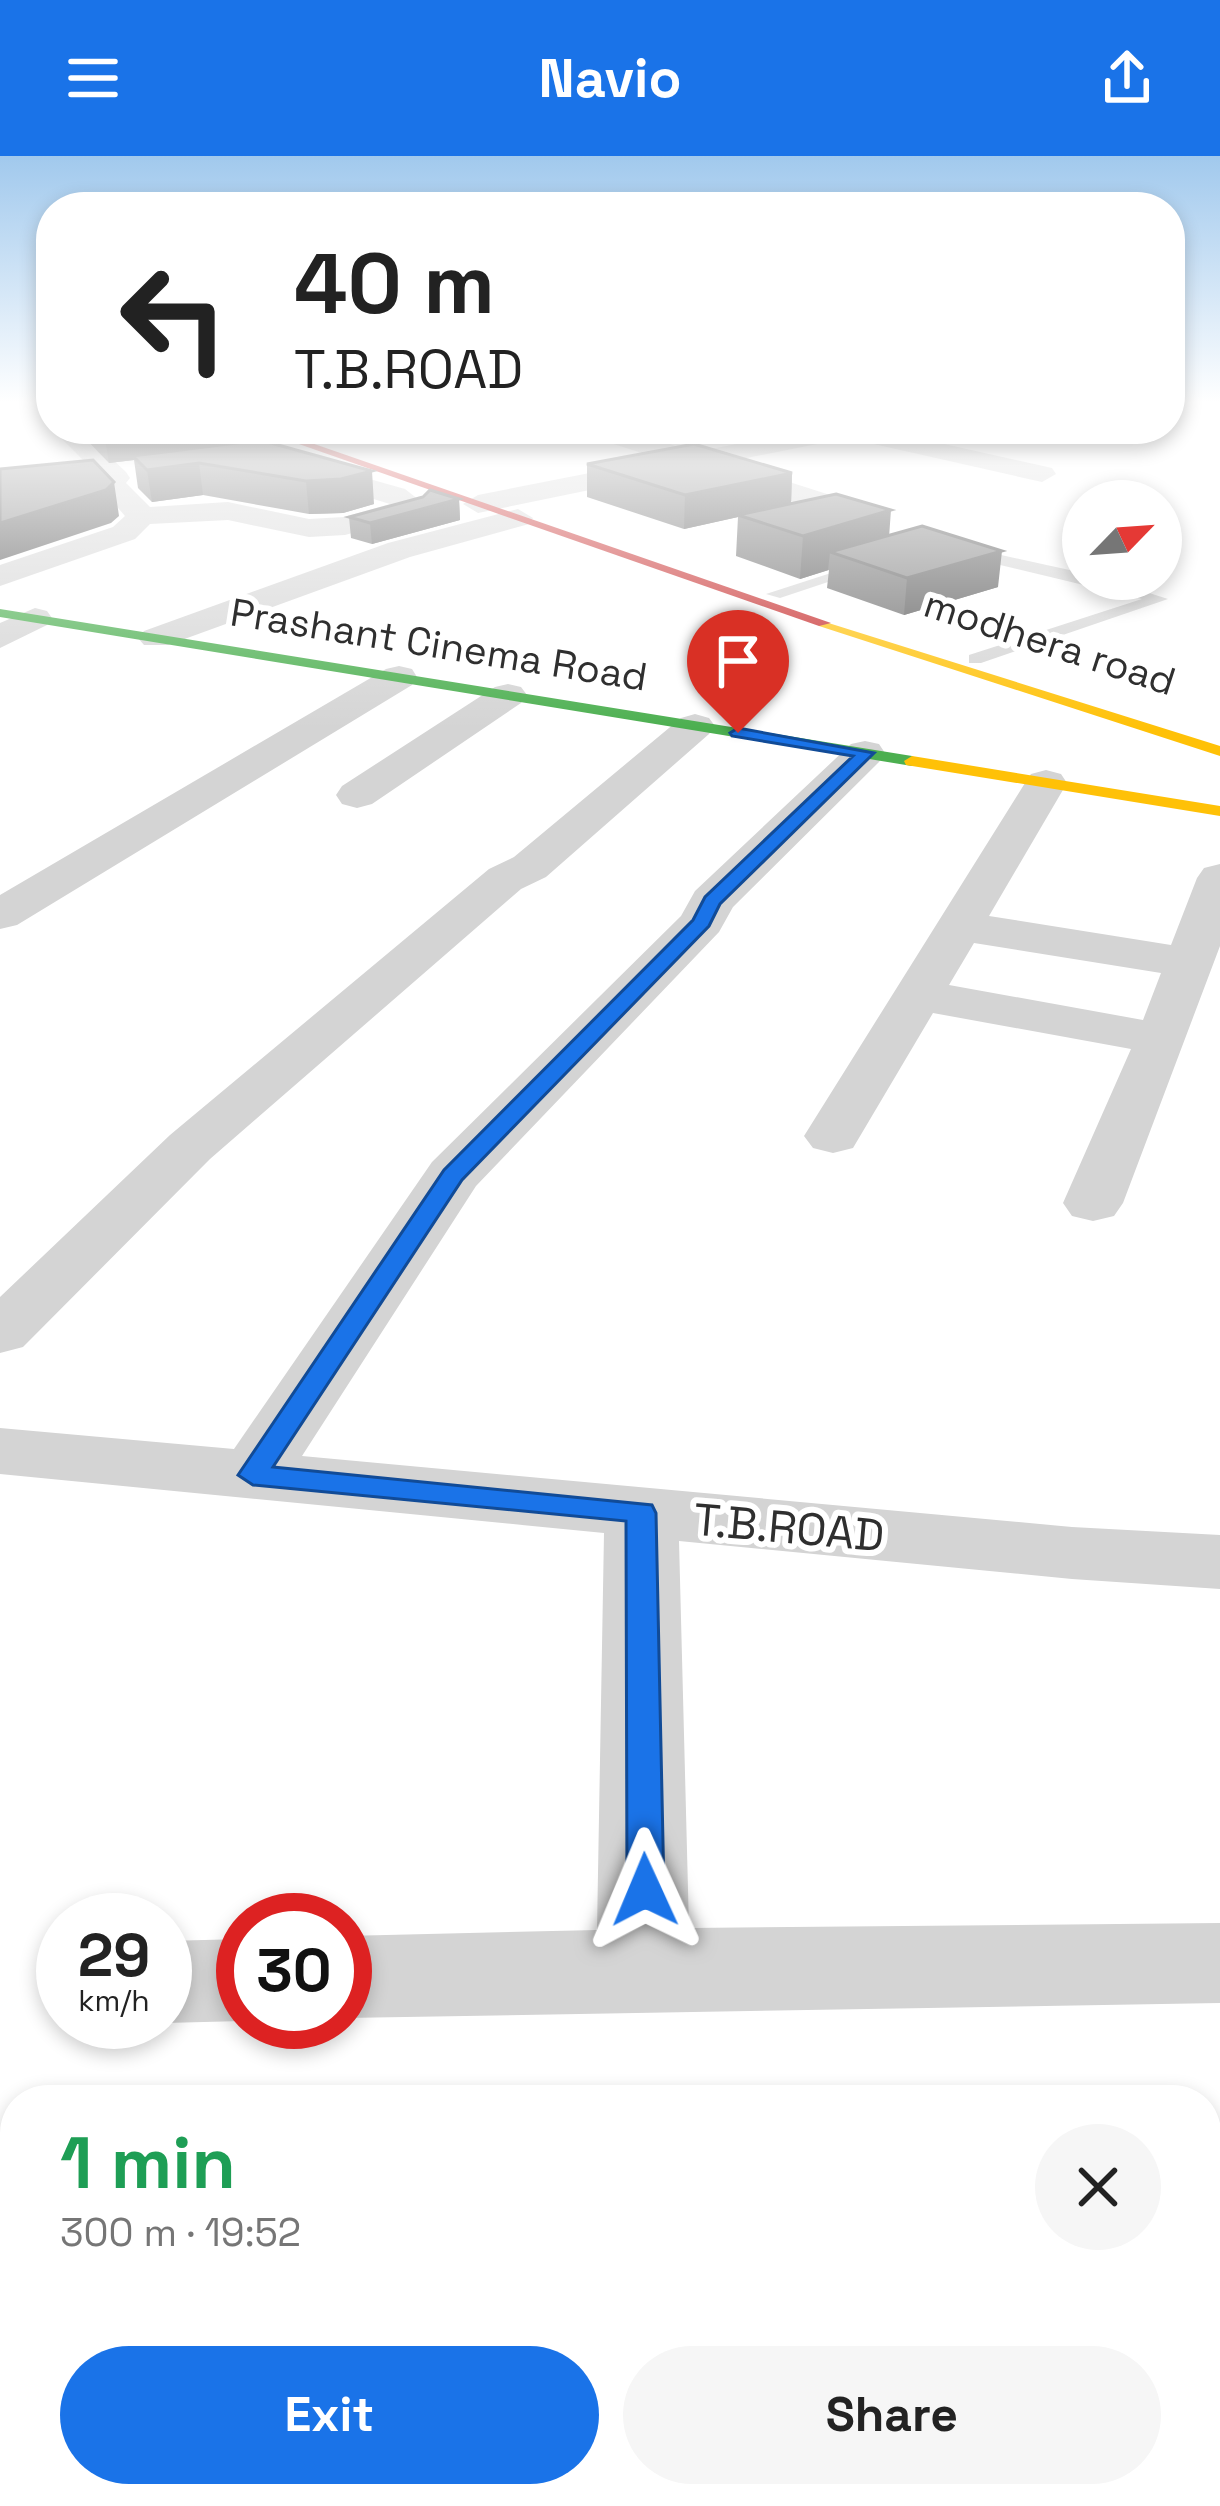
<!DOCTYPE html>
<html lang="en">
<head>
<meta charset="utf-8">
<style>
	:root { --surface:#fff; --page:#f6f6f6; --text:#222; --muted:#767676; --accent:#1a73e8 }
	body { margin:0; font-family:"Space Grotesk",sans-serif; background:var(--page); color:var(--text); height:100vh; display:flex; flex-direction:column; font-size:45px; white-space:nowrap }
	* { box-sizing:border-box; margin:0 }
	p { font-size:39px; color:var(--muted) }
	.icon { flex:none; width:66px; height:66px; fill:none; stroke:currentColor; stroke-width:2; stroke-linecap:round; stroke-linejoin:round }
	.map { position:relative; flex:1; overflow:hidden }
	.side { position:absolute; left:0px; top:1929px; width:1221px; height:423px; display:flex; flex-direction:column; background:var(--surface); border-radius:48px 48px 0 0; box-shadow:0 6px 18px #0003 }
	.side>* { flex:none }
	.top-card { position:absolute; left:36px; top:36px; width:1149px; height:252px; border-radius:48px; box-shadow:0 6px 18px #0003; background:#fff; color:var(--text); overflow:hidden }
	.needle { width:78px; rotate:65deg }
	.controls { position:absolute; left:1062px; top:324px; display:grid; gap:24px }
	.controls a { display:grid; place-items:center; width:120px; height:120px; border-radius:50%; background:var(--surface); box-shadow:0 6px 18px #0003; font-size:60px }
	.speed { position:absolute; left:36px; top:1737px; display:flex; gap:24px; font-size:60px; font-weight:700; text-align:center }
	.speed>* { display:grid; place-content:center; width:156px; height:156px; border-radius:50%; background:var(--surface); box-shadow:0 6px 18px #0003; line-height:1 }
	.speed small { font-size:30px; font-weight:400 }
	.speed .limit { border:18px solid #d22; background:#fff; color:#111 }
	.pin { position:absolute; display:grid; place-items:center; width:102px; height:102px; color:#fff; margin:-123px -51px; border-radius:50% 50% 50% 0; rotate:-45deg; box-shadow:0 0 12px #0007 }
	.pin .icon { rotate:45deg }
	.me { position:absolute; width:132px; margin:-66px; rotate:359deg; stroke-linejoin:round; filter:drop-shadow(0 0 9px #0008) }
	.turn { display:flex; align-items:center; gap:42px; height:252px; padding:0 60px; font-size:54px }
	.turn .icon { width:156px; height:156px; stroke-width:2.5 }
	.turn b { display:block; font-size:84px; line-height:102px }
	.round { display:grid; place-items:center; flex:none; width:126px; height:126px; border-radius:63px; background:var(--page) }
	.headline { display:flex; align-items:center; justify-content:space-between; height:204px; padding:0 60px }
	h1 { font-size:72px; font-weight:700; line-height:90px; color:#1e9e55 }
	.primary-button { display:flex; gap:24px; margin-top:auto; padding:24px 60px }
	.primary-button a { flex:1; height:138px; border-radius:72px; background:var(--accent); color:#fff; font-size:48px; font-weight:700; line-height:138px; text-align:center }
	.primary-button a+a { background:var(--page); color:var(--text) }
	header { display:flex; justify-content:space-between; align-items:center; height:156px; padding:0 60px; background:var(--accent); color:#fff; font-size:54px; font-weight:700 }
	.map>svg:first-child { display:block }
</style>
</head>
<body>
<header><svg class="icon" aria-label="menu" viewBox="0 0 24 24"><path d="M4 6h16M4 12h16M4 18h16"/></svg>Navio<svg class="icon" aria-label="share" viewBox="0 0 24 24"><path d="M12 15V3M7 8l5-5 5 5M5 13v7h14v-7"/></svg></header>
<div class="map">
<svg width="1220" height="2350" viewBox="0 0 1220 2350">
	<rect width="100%" height="100%" fill="#fff"/>
	<g fill="none" stroke-linecap="round" stroke-linejoin="round">
		<path fill="#d4d4d4" fill-rule="evenodd" d="M956,389L1083,417V423H1105L1168,443L981,507H969V499L1142,443L950,397L948,394Z
			M865,406L879,409L780,442L766,438Z"/>
		<path fill="#d4d4d4" fill-rule="evenodd" d="M52,273H80L126,316L130,322L126,327L150,351L228,346L309,363L344,361L390,348L278,314L274,308L278,302L288,300L405,333L428,351L423,357L345,379L309,381L228,364L150,368L135,383L0,430V409L113,371L125,360L100,331L104,325Z
			M581,273H621L695,296L814,273H877L1052,312L1056,318L1042,326L847,282L727,306L877,354L881,360L877,366H855L692,313L478,357L463,348L478,339L661,303L585,279Z
			M518,353L533,362L529,368L410,401L168,489H144L138,482L144,475L388,387Z
			M35,452L47,455L52,462L47,469L0,492V467Z
			M399,510L412,513L417,521L412,529L17,769L0,773V739L386,513Z
			M508,528L521,531L527,539L521,547L372,648L357,652L342,648L336,639L342,630L495,531Z
			M695,558L709,562L715,570L709,578L546,721L521,733L210,1003L23,1191L0,1197V1141L170,979L489,713L514,701L681,562Z
			M865,585L879,588L885,597L879,606L733,751L719,776L476,1030L302,1300L1072,1371L1220,1379V1433L1072,1423L679,1385L689,1772L1220,1767V1847L345,1862V1780L597,1774L604,1377L0,1318V1272L234,1293L432,1006L681,760L695,735L851,588Z
			M1046,614L1061,618L1067,627L989,760L1171,789L1197,722L1204,712L1220,708V790L1123,1047L1114,1060L1093,1065L1072,1060L1063,1047L1131,893L933,857L853,992L833,997L813,992L804,980L1025,627L1031,618ZM974,787L1161,817L1143,864L949,829Z
			M243,1783V1865L165,1867L162,1866L165,1785Z"/>
		<path fill="#4caf50" fill-rule="evenodd" d="M0,453L912,600L920,605L912,610L0,461Z"/>
		<path fill="#ffc107" fill-rule="evenodd" d="M819,464L1220,590V600L819,470Z
			M912,600L1220,650V660L906,609L904,605Z"/>
		<path fill="#c62828" fill-rule="evenodd" d="M256,273H271L831,467L819,470Z"/>
	</g>
	<path fill="#6d6d6d" d="M76,273H234L236,287L374,348L343,357L309,358L203,339L152,346L138,332L134,304L109,307Z
		M587,308L792,317L791,347L889,380L998,431L904,459L827,432L829,414L800,423L736,400L738,361L684,373L587,341Z
		M459,343L460,364L372,388L351,382L349,361Z"/>
	<path fill="#595959" d="M131,273H234L236,292L133,300L134,304L109,307L104,276Z
		M199,307L203,339L152,346L147,314Z
		M372,315L374,348L343,357L309,358L306,325Z
		M792,317L791,350L738,359V361L684,373L685,339Z
		M114,326L119,360L111,367L0,404V367Z
		M459,343L460,364L372,388L370,367Z
		M891,354L888,395L830,396L828,414L800,423L803,380Z
		M1002,395L998,431L904,459L907,422Z"/>
	<path fill="#7f7f7f" stroke="#595959" stroke-width="3" d="M260,284L372,315L341,323L306,325L199,307L147,314L133,300Z
		M694,288L792,317L685,339L587,308Z
		M93,304L114,326L106,334L0,367V313Z
		M430,334L459,343L370,367L349,361L423,341Z
		M836,338L891,354L803,380L738,359Z
		M922,370L1002,395L907,422L830,396Z"/>
	<linearGradient id="sky" x2="0" y2="1"><stop stop-color="#a1c9ed"/><stop offset="0.43" stop-color="#fff"/><stop offset="1" stop-color="#fff" stop-opacity="0"/></linearGradient>
	<rect width="1220" height="573" fill="url(#sky)"/>
	<path fill="#1a73e8" stroke="#114b97" stroke-width="3" d="M738,572L874,597L720,748L709,770L462,1024L273,1311L652,1349L656,1357L664,1734L659,1745L645,1749L632,1745L627,1734L626,1365L253,1329L238,1319L444,1014L693,764L705,741L853,600L732,580L730,577Z"/>
	<g text-anchor="middle" stroke-width="12" stroke-linejoin="round" paint-order="stroke">
		<g font-size="39" fill="#2f2f2f" stroke="#fff">
			<text transform="translate(1050 486) rotate(18)" y="14">modhera road</text>
			<text transform="translate(439 488) rotate(9)" y="14">Prashant Cinema Road</text>
		</g>
		<g font-size="45" fill="#2f2f2f" stroke="#fff">
			<text transform="translate(789 1371) rotate(5)" y="16">T.B.ROAD</text>
		</g>
	</g>
</svg>
<div class="controls">
<a><svg class="needle" viewBox="-14 -14 28 28"><path d="M0-13l5 13h-10z" fill="#e53935"/><path d="M0 13l5-13h-10z" fill="#767676"/></svg></a>
</div>
<div class="speed"><div>29<small>km/h</small></div><div class="limit">30</div></div>
<div class="pin" style="left:738px;top:577px;background:#d93025"><svg class="icon" aria-label="arrive" viewBox="0 0 24 24"><path d="M6 21V4h12l-3 4 3 4H6"/></svg></div>
<svg class="me" style="left:645px;top:1734px" viewBox="-20 -20 40 40"><path d="M0-17L14 15 0 8-14 15z" fill="#1a73e8" stroke="#fff" stroke-width="4"/></svg>
<div class="top-card">
<div class="turn"><svg class="icon" aria-label="left" viewBox="0 0 24 24"><path d="M17 20v-9H6M10 6l-5 5 5 5"/></svg><div><b>40 m</b>T.B.ROAD</div></div>
</div>
<section class="side">
<div class="headline"><div><h1>1 min</h1><p>300 m · 19:52</p></div><a class="round"><svg class="icon" aria-label="close" viewBox="0 0 24 24"><path d="M6 6l12 12M18 6L6 18"/></svg></a></div>
<div class="primary-button"><a>Exit</a><a>Share</a></div>
</section>
</div>
</body>
</html>
